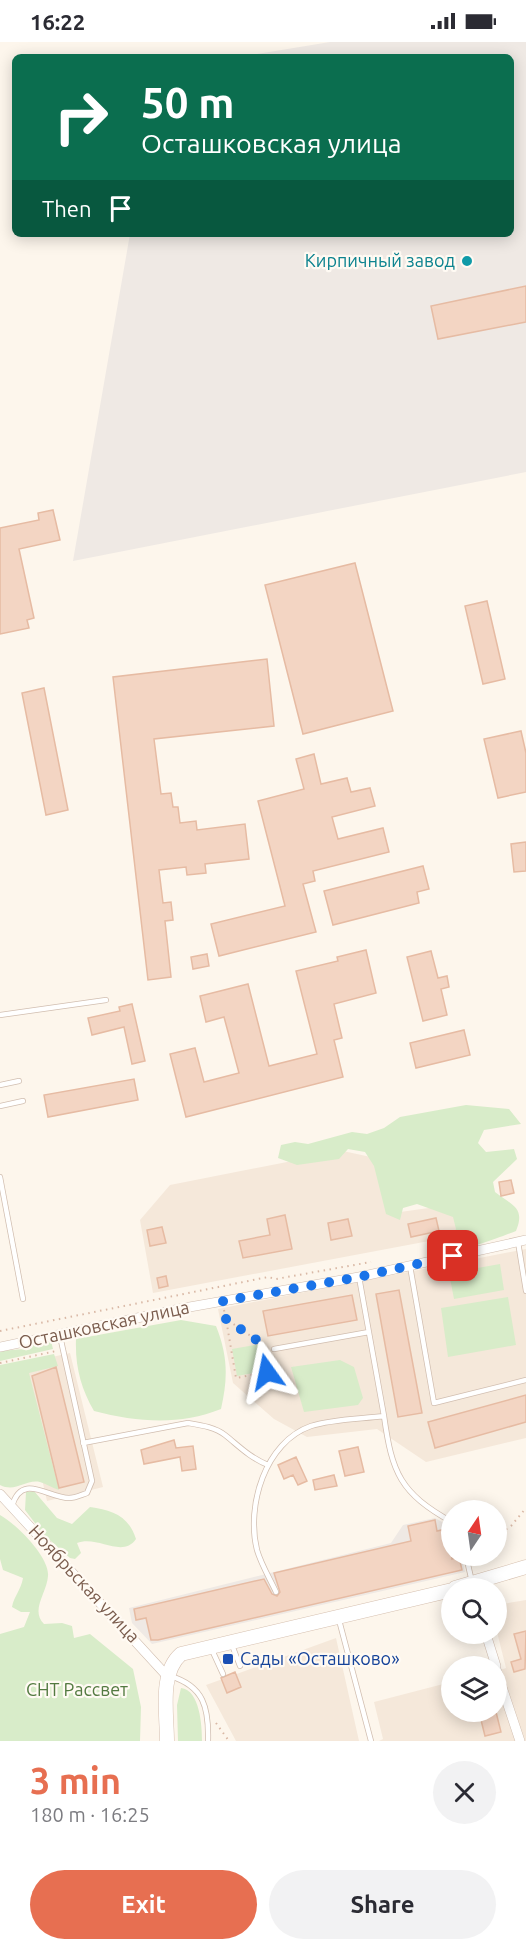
<!DOCTYPE html>
<html lang="en">
<head>
<meta charset="utf-8">
<style>
	:root { --surface:#fff; --page:#f2f2f3; --text:#2b2b33; --muted:#7c7c81; --accent:#e76f51 }
	body { margin:0; font-family:Ubuntu,sans-serif; background:var(--page); color:var(--text); height:100vh; display:flex; flex-direction:column; font-size:22px; white-space:nowrap }
	* { box-sizing:border-box; margin:0 }
	p { font-size:20px; color:var(--muted) }
	.icon { flex:none; width:33px; height:33px; fill:none; stroke:currentColor; stroke-width:2; stroke-linecap:round; stroke-linejoin:round }
	.map { position:relative; height:1699px; overflow:hidden }
	.drawer { display:flex; flex-direction:column; background:var(--surface); flex:1 }
	.drawer>* { flex:none }
	.top-card { position:absolute; left:12px; top:12px; width:502px; height:183px; border-radius:9px; box-shadow:0 3px 15px #0003; background:#0b6e4f; color:#fff; overflow:hidden }
	.needle { width:39px; rotate:13deg }
	.controls { position:absolute; left:441px; top:1458px; display:grid; gap:12px }
	.controls a { display:grid; place-items:center; width:66px; height:66px; border-radius:50%; background:var(--surface); box-shadow:0 3px 15px #0003; font-size:30px }
	.pin { position:absolute; display:grid; place-items:center; width:51px; height:51px; color:#fff; margin:-26px; border-radius:12px; box-shadow:0 3px 9px #0006 }
	.me { position:absolute; width:66px; margin:-33px; rotate:348deg; stroke-linejoin:round; filter:drop-shadow(0 0 4px #0008) }
	.turn { display:flex; align-items:center; gap:21px; height:126px; padding:0 30px; font-size:27px }
	.turn .icon { width:78px; height:78px; stroke-width:2.5 }
	.turn b { display:block; font-size:42px; line-height:51px }
	.then { display:flex; align-items:center; height:57px; padding:0 30px; background:#0003; gap:12px; font-size:22px }
	.round { display:grid; place-items:center; flex:none; width:63px; height:63px; border-radius:32px; background:var(--page) }
	.headline { display:flex; align-items:center; justify-content:space-between; height:102px; padding:0 30px }
	h1 { font-size:36px; font-weight:700; line-height:45px; color:var(--accent) }
	.cta { display:flex; gap:12px; margin-top:auto; padding:12px 30px }
	.cta a { flex:1; height:69px; border-radius:36px; background:var(--accent); color:#fff; font-size:24px; font-weight:700; line-height:69px; text-align:center }
	.cta a+a { background:var(--page); color:var(--text) }
	.status { display:flex; justify-content:space-between; align-items:center; height:42px; padding:0 30px; background:var(--surface); direction:ltr }
	.status svg { height:16px; fill:currentColor }
	.map>svg:first-child { display:block }
</style>
</head>
<body>
<div class="status"><b>16:22</b><svg viewBox="0 0 49 12"><path d="M0 12V9h3v3zM5 12V6h3v6zM10 12V3h3v9zM15 12V0h3v12zM26 1h20v11H26zM47 4h2v5h-2z"/></svg></div>
<div class="map">
<svg width="526" height="1699" viewBox="0 0 526 1699">
	<rect width="100%" height="100%" fill="#fdf6ec"/>
	<path fill="#f5e8da" d="M343,1109L380,1117L393,1171L436,1165L456,1168L461,1193L153,1251L140,1178L170,1143Z
		M526,1207V1396L426,1420L377,1387L307,1395L274,1377L233,1341L218,1267Z
		M70,1311L103,1445L47,1459L16,1323Z
		M526,1558V1699H379L383,1697L374,1660L451,1640L452,1670H496L497,1629L506,1626L497,1590V1563Z
		M336,1596L359,1699H236L206,1643Z"/>
	<path fill="#efe9e4" d="M330,0H526V430L73,519L130,192H512V15H239Z
		M435,1476L451,1485L452,1514H461L465,1530L152,1602L132,1581L129,1566L391,1501L403,1483Z"/>
	<path fill="#d8ecc9" d="M466,1063L509,1067L521,1082L484,1088L478,1101L486,1110L514,1107L517,1117L493,1140L495,1150C511,1163 526,1165 516,1189C497,1196 447,1217 430,1206L434,1202L451,1198L456,1187L453,1175L417,1162L403,1166L400,1178L386,1172L374,1124L365,1110L348,1107L339,1117L297,1123L278,1116L281,1103L295,1100L308,1102L352,1090L367,1092L384,1086L400,1075Z
		M500,1222L504,1248L454,1257L449,1231Z
		M508,1255L516,1303L448,1315L441,1266Z
		M181,1278L216,1284C228,1314 228,1336 221,1367C179,1384 137,1380 94,1369C81,1346 75,1325 76,1297Z
		M51,1299L53,1307L0,1319V1309L24,1307L36,1301Z
		M260,1302L265,1329L237,1334L232,1307Z
		M54,1312L58,1324L29,1331L59,1448C53,1446 46,1442 40,1440C25,1437 16,1451 0,1443V1323Z
		M340,1318L354,1325L363,1356L358,1363L304,1370L291,1325Z
		M34,1449L57,1476L72,1482L90,1465C112,1468 129,1474 136,1497C122,1517 98,1493 77,1501L81,1511L75,1517L70,1516L44,1493L25,1468L26,1450Z
		M0,1473C15,1481 50,1515 48,1534C47,1551 30,1568 44,1582L62,1581L72,1584L74,1596L90,1592L133,1627L141,1665L140,1699H0V1592L24,1585L30,1570H21L12,1565C14,1554 21,1548 23,1536L3,1528L0,1517Z
		M181,1646C200,1648 202,1684 202,1699H178L177,1663Z"/>
	<path fill="#f3d5c3" stroke="#e6bba3" stroke-width="1.5" d="M526,244V280L438,297L431,264Z
		M53,468L60,498L19,507L34,576L27,578L29,586L0,592V486L39,478L38,471Z
		M355,521L393,669L303,692L265,543Z
		M487,559L505,637L483,642L465,564Z
		M267,617L274,684L154,697L161,752L171,751L173,765H178L180,781L196,779L197,788L245,782L249,817L205,822L206,831L187,833L186,825L159,828L163,861L171,860L173,878L165,879L171,935L148,938L113,635Z
		M44,646L68,768L46,773L22,651Z
		M521,689L526,711V750L498,756L484,697Z
		M314,712L321,742L347,736L351,750L370,746L375,764L332,775L338,797L383,786L389,810L313,829L315,839L303,842L316,890L219,914L211,882L285,864L258,759L304,747L296,717Z
		M526,800V829L514,830L511,802Z
		M423,824L429,847L417,850L419,861L333,883L324,849Z
		M366,908L376,951L334,962L342,996L334,998L343,1035L186,1075L170,1012L195,1006L204,1040L239,1031L224,975L206,980L200,954L248,942L269,1024L317,1012L296,929L338,919L337,915Z
		M431,909L438,936L447,934L449,945L441,947L447,973L423,979L407,915Z
		M207,912L209,924L193,927L191,915Z
		M132,962L145,1019L132,1022L124,985L92,993L88,976L120,969L119,965Z
		M464,988L470,1013L416,1026L410,1001Z
		M134,1037L138,1058L48,1075L44,1053Z
		M511,1138L514,1151L501,1154L499,1140Z
		M285,1173L292,1207L243,1216L239,1199L270,1193L267,1177Z
		M436,1176L439,1189L411,1195L408,1182Z
		M348,1177L352,1194L331,1198L328,1181Z
		M162,1185L166,1201L150,1204L147,1188Z
		M166,1234L168,1244L159,1246L157,1236Z
		M399,1248L422,1371L398,1375L376,1252Z
		M352,1253L357,1278L268,1294L263,1269Z
		M56,1325L84,1440L59,1446L32,1334Z
		M526,1353V1380L435,1406L428,1380Z
		M174,1398L176,1406L193,1404L196,1427L182,1429L180,1415L144,1422L141,1408Z
		M358,1405L364,1430L345,1434L339,1409Z
		M296,1415L307,1439L298,1443L293,1433L284,1437L278,1423Z
		M334,1433L337,1444L315,1448L313,1438Z
		M435,1478L437,1489L450,1486L452,1517L459,1515L462,1528L158,1598H151L146,1576L136,1578L134,1567L264,1537L272,1552L277,1554L280,1550L274,1531L411,1499L408,1484Z
		M526,1589L525,1627L514,1630L511,1620L521,1617L514,1592Z
		M235,1630L241,1645L227,1651L221,1636Z
		M479,1670H496L501,1690L485,1694Z"/>
	<g fill="none" stroke-linecap="round" stroke-linejoin="round">
		<g stroke="#d1beb0" stroke-width="6">
			<path id="lane" d="M0,973L106,958
				M0,1043L19,1039
				M0,1064L23,1059
				M0,1135L23,1257
				M518,1200L526,1249
				M410,1224L434,1361L526,1338
				M359,1235L384,1374
				M274,1307L369,1290
				M83,1401L188,1381C200,1383 215,1385 225,1393C240,1405 249,1415 268,1423
				M12,1464C22,1430 48,1456 69,1456C75,1456 81,1453 87,1451L92,1439L60,1294
				M466,1514L472,1540
				M276,1550C270,1537 261,1522 257,1508C246,1464 265,1400 311,1384C333,1377 361,1377 384,1374C392,1431 400,1451 452,1480
				M339,1578L371,1699
				M232,1603L240,1624
				M212,1608L223,1632
				M170,1634C204,1644 209,1666 208,1699"/>
		</g>
		<g stroke="#d1beb0" stroke-width="10">
			<path id="street" d="M0,1305L184,1266L359,1235L526,1198
				M0,1452L167,1634
				M486,1592L496,1624
				M496,1627L520,1699"/>
		</g>
		<g stroke="#d6c0b0" stroke-width="15">
			<path id="secondary" d="M455,1546L526,1525
				M167,1699C167,1672 159,1631 181,1612L452,1548"/>
		</g>
		<path stroke="#d9b8a5" stroke-width="2" stroke-dasharray="1.5 4.5" stroke-linecap="butt" d="M224,1268L226,1277L236,1336L267,1330L261,1301L226,1277
			M0,1289L268,1235L276,1237L371,1220
			M0,1321L56,1309
			M496,1494L511,1484L526,1466
			M216,1681L229,1699"/>
		<use href="#lane" stroke="#fff" stroke-width="4.5"/>
		<use href="#street" stroke="#fff" stroke-width="9"/>
		<use href="#secondary" stroke="#fff" stroke-width="14"/>
	</g>
	<g fill="none" stroke-linecap="round" stroke-linejoin="round">
		<path stroke="#1a73e8" stroke-width="10" stroke-dasharray="0 18" d="M267,1330L261,1301L226,1277L223,1259L359,1235L453,1214"/>
	</g>
	<circle fill="#0f9aa8" stroke="#fffaf3" stroke-width="2" cx="467" cy="219" r="6"/>
	<rect fill="#1a4fb4" stroke="#fffaf3" stroke-width="2" x="222" y="1611" width="12" height="12" rx="3"/>
	<g text-anchor="middle" stroke-width="4.5" stroke-linejoin="round" paint-order="stroke">
		<g font-size="18" fill="#0d838f" stroke="#fffaf3" text-anchor="end">
			<text x="455" y="225">Кирпичный завод</text>
		</g>
		<g font-size="18" fill="#7a5c4d" stroke="#fffaf3">
			<text transform="translate(104 1283) rotate(-12)" y="6">Осташковская улица</text>
			<text transform="translate(84 1542) rotate(47)" y="6">Ноябрьская улица</text>
		</g>
		<g font-size="18" fill="#164399" stroke="#fffaf3" text-anchor="start">
			<text x="240" y="1623">Сады «Осташково»</text>
		</g>
		<g font-size="18" fill="#537a41" stroke="#fffaf3">
			<text x="77" y="1654">СНТ Рассвет</text>
		</g>
	</g>
</svg>
<div class="controls">
<a><svg class="needle" viewBox="-14 -14 28 28"><path d="M0-13l5 13h-10z" fill="#e53935"/><path d="M0 13l5-13h-10z" fill="#7c7c81"/></svg></a>
<a><svg class="icon" aria-label="search" viewBox="0 0 24 24"><circle cx="10" cy="10" r="6"/><path d="M15 15l6 6"/></svg></a>
<a><svg class="icon" aria-label="layers" viewBox="0 0 24 24"><path d="M12 4l9 5-9 5-9-5zM3 14l9 5 9-5"/></svg></a>
</div>
<div class="pin" style="left:453px;top:1214px;background:#d93025"><svg class="icon" aria-label="arrive" viewBox="0 0 24 24"><path d="M6 21V4h12l-3 4 3 4H6"/></svg></div>
<svg class="me" style="left:267px;top:1330px" viewBox="-20 -20 40 40"><path d="M0-17L14 15 0 8-14 15z" fill="#1a73e8" stroke="#fff" stroke-width="4"/></svg>
<div class="top-card">
<div class="turn"><svg class="icon" aria-label="right" viewBox="0 0 24 24"><path d="M7 20v-9h11M14 6l5 5-5 5"/></svg><div><b>50 m</b>Осташковская улица</div></div>
<div class="then">Then<svg class="icon" aria-label="arrive" viewBox="0 0 24 24"><path d="M6 21V4h12l-3 4 3 4H6"/></svg></div>
</div>
</div>
<section class="drawer">
<div class="headline"><div><h1>3 min</h1><p>180 m · 16:25</p></div><a class="round"><svg class="icon" aria-label="close" viewBox="0 0 24 24"><path d="M6 6l12 12M18 6L6 18"/></svg></a></div>
<div class="cta"><a>Exit</a><a>Share</a></div>
</section>
</body>
</html>
